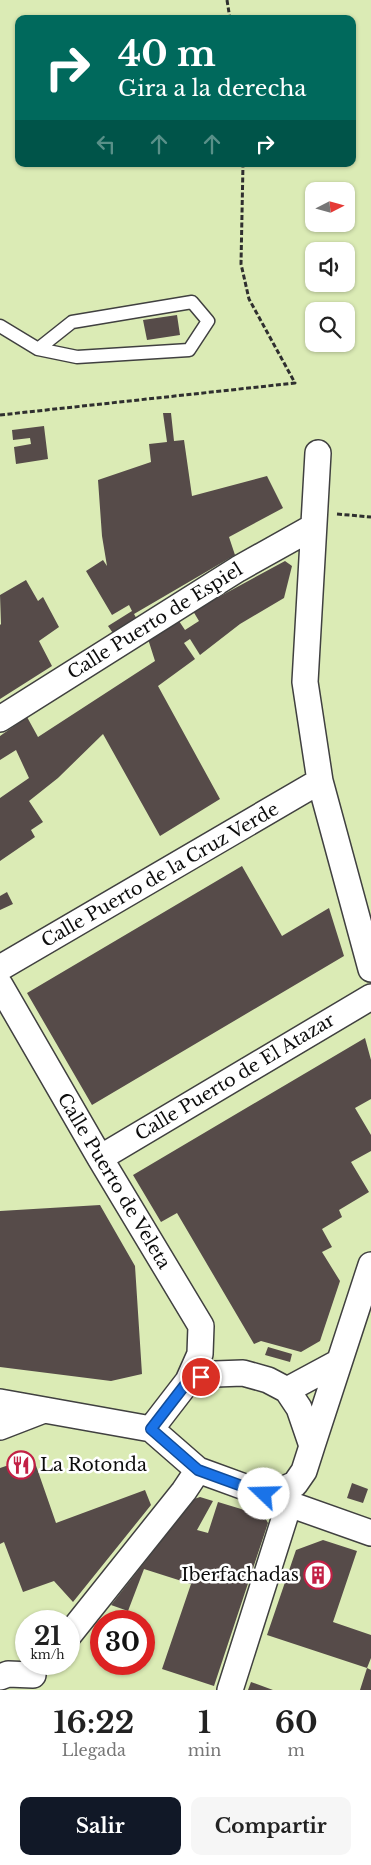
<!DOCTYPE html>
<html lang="es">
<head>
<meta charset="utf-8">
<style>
	:root { --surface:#fff; --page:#f6f6f6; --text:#222; --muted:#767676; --accent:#111827 }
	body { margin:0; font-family:"Libre Baskerville",serif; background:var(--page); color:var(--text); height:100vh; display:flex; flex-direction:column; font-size:19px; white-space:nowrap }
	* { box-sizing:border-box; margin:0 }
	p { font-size:16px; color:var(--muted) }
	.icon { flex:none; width:28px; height:28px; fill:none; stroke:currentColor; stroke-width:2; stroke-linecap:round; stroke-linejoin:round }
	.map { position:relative; height:1690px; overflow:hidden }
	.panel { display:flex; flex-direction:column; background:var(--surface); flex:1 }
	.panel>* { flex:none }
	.top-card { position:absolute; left:15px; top:15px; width:341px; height:152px; border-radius:10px; box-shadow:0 1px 4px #0004; background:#00695c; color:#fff; overflow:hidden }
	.needle { width:32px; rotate:84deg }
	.fabs { position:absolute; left:305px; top:182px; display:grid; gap:10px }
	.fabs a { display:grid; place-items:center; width:50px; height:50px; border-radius:10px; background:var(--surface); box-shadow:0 1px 4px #0004; font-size:25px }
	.speed { position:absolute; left:15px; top:1610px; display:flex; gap:10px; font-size:25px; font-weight:700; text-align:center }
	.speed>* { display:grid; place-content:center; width:65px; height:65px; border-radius:50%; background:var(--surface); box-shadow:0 1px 4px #0004; line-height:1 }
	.speed small { font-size:12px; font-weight:400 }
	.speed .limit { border:8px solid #d22; background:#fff; color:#111 }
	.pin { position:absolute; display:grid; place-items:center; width:42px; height:42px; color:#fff; margin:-21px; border:2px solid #fff; border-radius:50%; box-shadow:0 1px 5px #0007 }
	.me { position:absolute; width:55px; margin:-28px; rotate:291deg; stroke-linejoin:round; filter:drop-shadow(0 0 4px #0008) }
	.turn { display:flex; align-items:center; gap:18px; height:105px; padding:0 20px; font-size:22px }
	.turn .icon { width:65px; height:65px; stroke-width:2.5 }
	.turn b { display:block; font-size:35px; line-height:42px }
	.lanes { display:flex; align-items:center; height:48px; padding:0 20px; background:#0003; justify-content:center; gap:25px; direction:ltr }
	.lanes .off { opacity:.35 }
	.eta { display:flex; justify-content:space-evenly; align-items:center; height:85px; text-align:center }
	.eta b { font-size:30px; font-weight:800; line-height:35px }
	.primary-button { display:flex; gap:10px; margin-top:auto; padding:10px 20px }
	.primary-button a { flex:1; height:58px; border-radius:10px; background:var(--accent); color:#fff; font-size:20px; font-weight:800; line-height:58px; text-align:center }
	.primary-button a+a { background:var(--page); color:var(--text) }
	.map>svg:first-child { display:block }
</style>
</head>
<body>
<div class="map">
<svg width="371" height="1690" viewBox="0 0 371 1690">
	<rect width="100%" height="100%" fill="#fff8ec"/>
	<path fill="#dbebb5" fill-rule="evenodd" d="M0,0H371V1690H0ZM19,19H352V164H19ZM314,191H346V224H314ZM314,251H346V284H314ZM314,311H346V344H314ZM26,1621H69V1664H26ZM101,1621H144V1664H101Z"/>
	<path fill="#564b49" d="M177,315L180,335L147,340L143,320Z
		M163,413H171L174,441L184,440L192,496L267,476L283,508L229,537L235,555L134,614L138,621L115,636L108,626L132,611L129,605L112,615L86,571L103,560L107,566L102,536L98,480L151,462L149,444L167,442Z
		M44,426L48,459L16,464L14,447L31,444L30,438L13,440L12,430Z
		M285,561L292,566L284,598L240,624L200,655L190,639L184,643L195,659L158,686L220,799L160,836L103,734L58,778L29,801L43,822L31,830L35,837L0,861V798L29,778L16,750L0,760V736L27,717L38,737L155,661L148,639L179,621L185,630L199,621L193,611Z
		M26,580L38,601L43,597L59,627L39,641L52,666L0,699V625L1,624L0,595Z
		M242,866L282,936L329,908L344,956L92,1105L27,993Z
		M7,892L13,904L0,910V896Z
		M365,1038L371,1060V1099L355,1108L371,1135V1151L351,1162L369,1192L339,1210L342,1217L322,1229L332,1247L322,1252L340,1281L320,1341L301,1352L261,1341L254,1344L177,1213L161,1222L133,1175Z
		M100,1205L135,1266L142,1374L111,1381L0,1367V1211Z
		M268,1347L292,1354L290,1362L265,1355Z
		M33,1457L56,1523L145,1490L151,1505L73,1602L54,1581L23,1592L4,1542L0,1544V1468Z
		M352,1483L368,1489L363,1503L347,1498Z
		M200,1497L213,1501L197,1530L208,1533L218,1502L264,1516L268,1523L214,1686L162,1669L191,1584L144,1569L128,1611L111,1605L194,1499Z
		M323,1540L357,1551L333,1622L371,1635V1658L367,1668L371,1670V1690H360L367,1668L267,1635L296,1550Z
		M251,1682L273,1690H248Z"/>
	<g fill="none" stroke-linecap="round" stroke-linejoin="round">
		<g stroke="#404040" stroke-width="15">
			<path id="service" d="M0,326L38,349L77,357L189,350L208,321L192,302L72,322L38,349"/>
		</g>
		<g stroke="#404040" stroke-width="28">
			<path id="minor" d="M318,453L305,682L320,781L371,969
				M0,719L238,569L313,527
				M0,968L320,781
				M0,985L100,1158L201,1326L200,1354L188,1381
				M100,1158L371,997
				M243,1373L268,1380L287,1390L299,1408L312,1446L304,1471L295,1484L277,1492L264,1494L198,1470L151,1429L188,1381L215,1374Z
				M287,1390L339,1362
				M0,1402L151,1429
				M0,1427L44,1410
				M312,1446L371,1265
				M275,1499L371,1533
				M69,1635L184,1491L198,1470
				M0,1677L8,1674L33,1675
				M230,1690L289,1504"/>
		</g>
		<path stroke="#2f2f2f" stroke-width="3" stroke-dasharray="5 2.5" stroke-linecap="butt" d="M227,0L230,19
			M0,415L295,383L249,299L241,264L243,164
			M337,514L371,517"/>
		<use href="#service" stroke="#fff" stroke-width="12"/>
		<use href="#minor" stroke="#fff" stroke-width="25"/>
	</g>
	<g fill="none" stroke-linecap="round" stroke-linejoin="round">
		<g stroke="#114b97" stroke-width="12">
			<path id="route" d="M201,1377L188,1381L151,1429L198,1470L264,1494"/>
		</g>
		<use href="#route" stroke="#1a73e8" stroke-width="9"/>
	</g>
	<defs>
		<g id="restaurant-ring" transform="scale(1.4375)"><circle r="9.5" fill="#fff" stroke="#c22045" stroke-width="1.5"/><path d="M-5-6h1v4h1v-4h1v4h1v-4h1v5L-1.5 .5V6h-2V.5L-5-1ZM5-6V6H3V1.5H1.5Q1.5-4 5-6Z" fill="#c22045"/></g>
		<g id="building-ring" transform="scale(1.4375)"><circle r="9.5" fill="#fff" stroke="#c22045" stroke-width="1.5"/><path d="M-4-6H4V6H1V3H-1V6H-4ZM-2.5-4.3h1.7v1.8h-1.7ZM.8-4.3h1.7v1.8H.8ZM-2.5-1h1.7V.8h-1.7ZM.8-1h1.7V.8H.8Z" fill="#c22045"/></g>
	</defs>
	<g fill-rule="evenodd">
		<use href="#restaurant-ring" x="21" y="1465"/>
		<use href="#building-ring" x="318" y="1575"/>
	</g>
	<g text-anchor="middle" stroke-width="5" stroke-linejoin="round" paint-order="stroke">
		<g font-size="18" fill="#0d0d0d" stroke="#fff">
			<text transform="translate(155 621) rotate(-32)" y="6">Calle Puerto de Espiel</text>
			<text transform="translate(160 875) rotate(-30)" y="6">Calle Puerto de la Cruz Verde</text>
			<text transform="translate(235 1077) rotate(-31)" y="6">Calle Puerto de El Atazar</text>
			<text transform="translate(114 1181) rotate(59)" y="6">Calle Puerto de Veleta</text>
		</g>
		<g font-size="18" fill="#0d0d0d" stroke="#fff" text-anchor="start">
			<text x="40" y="1471">La Rotonda</text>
			<text x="299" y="1581" text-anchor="end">Iberfachadas</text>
		</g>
	</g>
</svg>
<div class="fabs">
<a><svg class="needle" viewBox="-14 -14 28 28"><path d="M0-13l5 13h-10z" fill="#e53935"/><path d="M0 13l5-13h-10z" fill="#767676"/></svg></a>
<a><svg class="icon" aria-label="sound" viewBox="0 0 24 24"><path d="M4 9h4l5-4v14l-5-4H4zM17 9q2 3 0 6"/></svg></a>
<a><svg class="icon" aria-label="search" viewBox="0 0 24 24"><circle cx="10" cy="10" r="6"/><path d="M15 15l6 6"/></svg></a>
</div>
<div class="speed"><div>21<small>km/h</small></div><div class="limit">30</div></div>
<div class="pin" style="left:201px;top:1377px;background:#d93025"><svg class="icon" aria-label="arrive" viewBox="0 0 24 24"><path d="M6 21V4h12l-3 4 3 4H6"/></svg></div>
<svg class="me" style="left:264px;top:1494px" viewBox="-20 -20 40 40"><circle r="19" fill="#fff"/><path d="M0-13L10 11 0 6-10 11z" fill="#1a73e8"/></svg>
<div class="top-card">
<div class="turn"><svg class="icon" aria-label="right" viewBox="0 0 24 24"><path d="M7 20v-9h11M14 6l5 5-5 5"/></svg><div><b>40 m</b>Gira a la derecha</div></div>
<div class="lanes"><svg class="icon off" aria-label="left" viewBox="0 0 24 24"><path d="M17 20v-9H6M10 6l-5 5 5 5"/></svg><svg class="icon off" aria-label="ahead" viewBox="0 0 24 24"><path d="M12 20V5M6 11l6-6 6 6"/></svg><svg class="icon off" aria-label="ahead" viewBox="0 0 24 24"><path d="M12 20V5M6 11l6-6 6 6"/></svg><svg class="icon" aria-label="right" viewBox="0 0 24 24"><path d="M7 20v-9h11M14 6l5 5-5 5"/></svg></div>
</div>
</div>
<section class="panel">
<div class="eta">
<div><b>16:22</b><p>Llegada</p></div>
<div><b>1</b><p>min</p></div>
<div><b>60</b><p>m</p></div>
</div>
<div class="primary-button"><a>Salir</a><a>Compartir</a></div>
</section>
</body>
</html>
